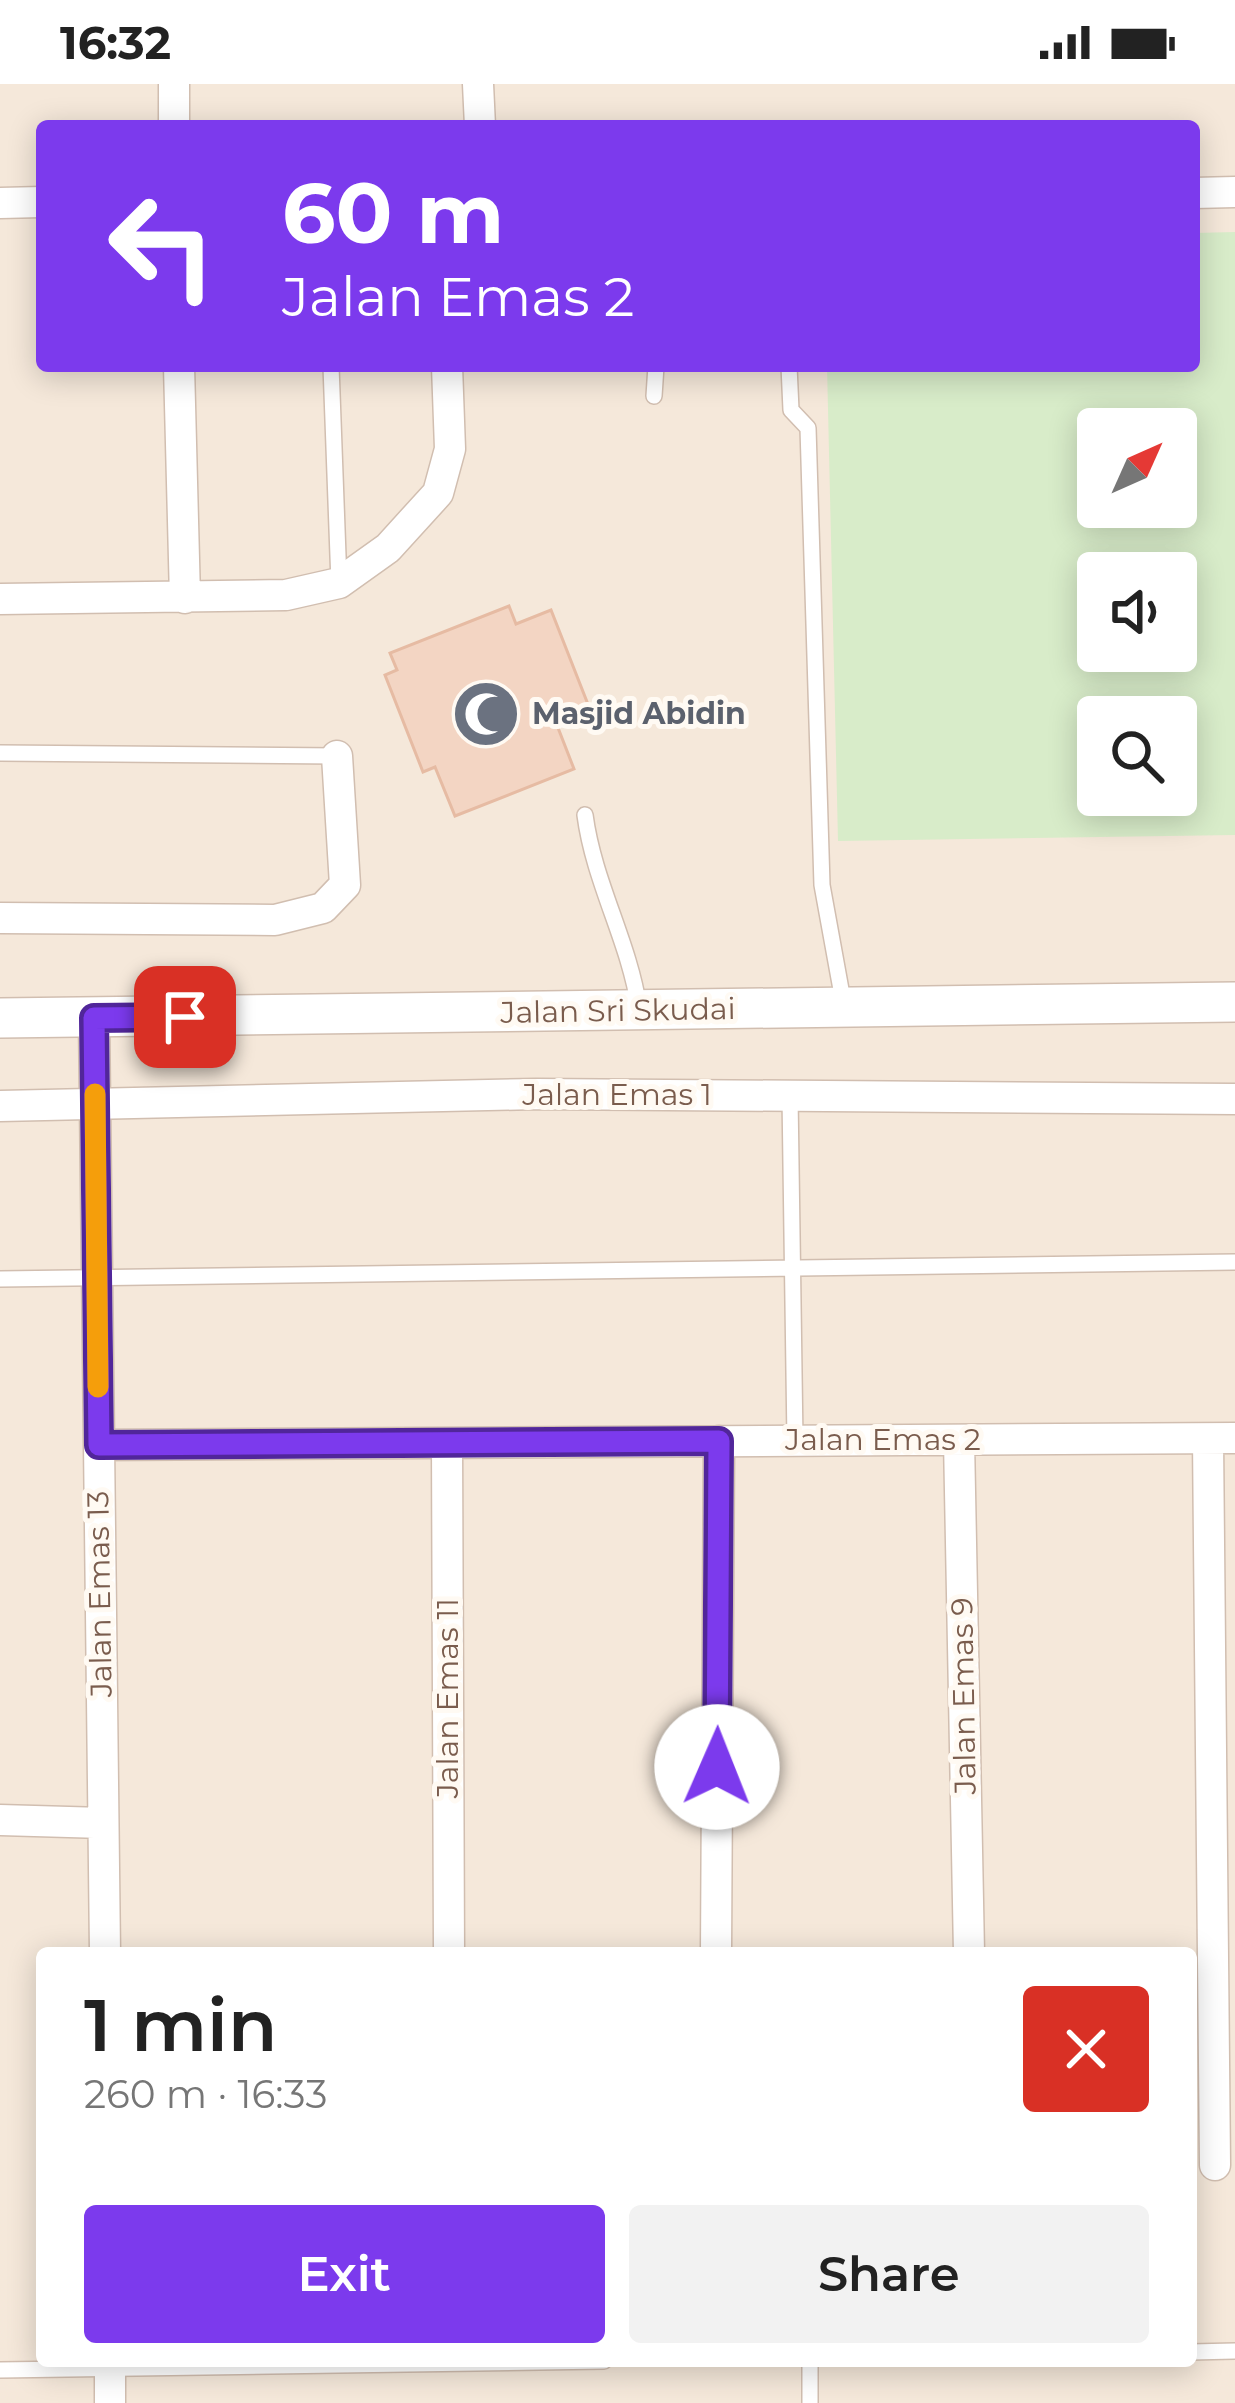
<!DOCTYPE html>
<html lang="en">
<head>
<meta charset="utf-8">
<style>
	:root { --surface:#fff; --page:#f2f2f2; --text:#222; --muted:#767676; --accent:#7c3aed }
	body { margin:0; font-family:Montserrat,sans-serif; background:var(--page); color:var(--text); height:100vh; display:flex; flex-direction:column; font-size:45px; white-space:nowrap }
	* { box-sizing:border-box; margin:0 }
	p { font-size:39px; color:var(--muted) }
	.icon { flex:none; width:66px; height:66px; fill:none; stroke:currentColor; stroke-width:2; stroke-linecap:round; stroke-linejoin:round }
	.map { position:relative; flex:1; overflow:hidden }
	.side { position:absolute; left:36px; top:1863px; width:1161px; height:420px; display:flex; flex-direction:column; background:var(--surface); border-radius:12px; box-shadow:0 6px 30px #0003 }
	.side>* { flex:none }
	.guide { position:absolute; left:36px; top:36px; width:1164px; height:252px; border-radius:12px; box-shadow:0 6px 30px #0003; background:#7c3aed; color:#fff; overflow:hidden }
	.needle { width:78px; rotate:45deg }
	.controls { position:absolute; left:1077px; top:324px; display:grid; gap:24px }
	.controls a { display:grid; place-items:center; width:120px; height:120px; border-radius:12px; background:var(--surface); box-shadow:0 6px 30px #0003; font-size:60px }
	.pin { position:absolute; display:grid; place-items:center; width:102px; height:102px; color:#fff; margin:-51px; border-radius:24px; box-shadow:0 6px 18px #0006 }
	.me { position:absolute; width:132px; margin:-66px; rotate:1deg; stroke-linejoin:round; filter:drop-shadow(0 0 9px #0008) }
	.turn { display:flex; align-items:center; gap:42px; height:252px; padding:0 48px; font-size:54px }
	.turn .icon { width:156px; height:156px; stroke-width:2.5 }
	.turn b { display:block; font-size:84px; line-height:102px }
	.round { display:grid; place-items:center; flex:none; width:126px; height:126px; border-radius:12px; background:var(--page) }
	.overview { display:flex; align-items:center; justify-content:space-between; height:204px; padding:0 48px }
	h1 { font-size:72px; font-weight:600; line-height:90px }
	.cta { display:flex; gap:24px; margin-top:auto; padding:24px 48px }
	.cta a { flex:1; height:138px; border-radius:12px; background:var(--accent); color:#fff; font-size:48px; font-weight:600; line-height:138px; text-align:center }
	.cta a+a { background:var(--page); color:var(--text) }
	.status { display:flex; justify-content:space-between; align-items:center; height:84px; padding:0 60px; background:var(--surface); direction:ltr }
	.status svg { height:33px; fill:currentColor }
	.map>svg:first-child { display:block }
</style>
</head>
<body>
<div class="status"><b>16:32</b><svg viewBox="0 0 49 12"><path d="M0 12V9h3v3zM5 12V6h3v6zM10 12V3h3v9zM15 12V0h3v12zM26 1h20v11H26zM47 4h2v5h-2z"/></svg></div>
<div class="map">
<svg width="1235" height="2319" viewBox="0 0 1235 2319">
	<rect width="100%" height="100%" fill="#fdf6ec"/>
	<path fill="#f5e8da" fill-rule="evenodd" d="M0,0H1235V2319H0ZM42,42H1194V282H42ZM1098,345H1176V423H1098ZM1098,489H1176V567H1098ZM1098,633H1176V711H1098ZM42,1869H1191V2277H42Z"/>
	<path fill="#d8ecc9" fill-rule="evenodd" d="M1235,148V751L838,757L827,282H1194V149ZM1098,345H1176V423H1098ZM1098,489H1176V567H1098ZM1098,633H1176V711H1098Z"/>
	<path fill="#f3d5c3" stroke="#e6bba3" stroke-width="3" d="M509,522L516,540L551,526L589,623L555,636L574,685L455,732L435,683L423,688L385,591L397,586L390,569Z"/>
	<g fill="none" stroke-linecap="round" stroke-linejoin="round">
		<g stroke="#d1beb0" stroke-width="18">
			<path id="service" d="M331,282L339,499
				M789,282L791,326L808,344L822,801L844,922
				M654,312L656,282
				M0,669L337,672
				M585,731C594,799 629,857 639,924
				M790,1012L795,1357
				M0,1195L1235,1178
				M1191,2268L1235,2267
				M0,2286L604,2277
				M810,2319V2277"/>
		</g>
		<g stroke="#d1beb0" stroke-width="33">
			<path id="minor" d="M174,0V42
				M478,0L480,42
				M1194,109L1235,108
				M0,119L42,118
				M179,282L185,514
				M0,515L286,511L339,499L388,464L438,409L450,365L447,282
				M0,834L275,836L323,824L345,801L337,672
				M94,934L105,1869
				M0,1022L536,1010L1235,1015
				M1208,1355L1215,2081
				M959,1356L969,1869
				M447,1359L449,1869
				M99,1361L1235,1354
				M0,1736L103,1739
				M716,1869L719,1357
				M110,2277V2319"/>
		</g>
		<g stroke="#d1beb0" stroke-width="42">
			<path id="tertiary" d="M0,934L1235,918"/>
		</g>
		<use href="#service" stroke="#fff" stroke-width="15"/>
		<use href="#minor" stroke="#fff" stroke-width="30"/>
		<use href="#tertiary" stroke="#fff" stroke-width="39"/>
	</g>
	<g fill="none" stroke-linecap="round" stroke-linejoin="round">
		<g stroke="#51269a" stroke-width="30">
			<path id="route" d="M185,933L94,934L99,1361L719,1357L717,1683"/>
		</g>
		<use href="#route" stroke="#7c3aed" stroke-width="21"/>
		<path stroke="#f59e0b" stroke-width="21" d="M95,1010L98,1303"/>
	</g>
	<defs>
		<g id="mosque-disc" transform="scale(3.45)"><circle r="9.5" fill="#6b7280" stroke="#fffaf3"/><path d="M3.5-4.9A6 6 0 1 0 3.5 4.9A5 5 0 1 1 3.5-4.9Z" fill="#fff"/></g>
	</defs>
	<g fill-rule="evenodd">
		<use href="#mosque-disc" x="486" y="630"/>
	</g>
	<g text-anchor="middle" stroke-width="10" stroke-linejoin="round" paint-order="stroke">
		<g font-size="30" font-weight="bold" fill="#5b616d" stroke="#fffaf3" text-anchor="start">
			<text x="532" y="640">Masjid Abidin</text>
		</g>
		<g font-size="30" fill="#7a5c4d" stroke="#fffaf3">
			<text transform="translate(618 927) rotate(-1)" y="10">Jalan Sri Skudai</text>
			<text x="617" y="1021">Jalan Emas 1</text>
			<text x="883" y="1366">Jalan Emas 2</text>
			<text transform="translate(100 1510) rotate(-91)" y="10">Jalan Emas 13</text>
			<text transform="translate(964 1612) rotate(-91)" y="10">Jalan Emas 9</text>
			<text transform="translate(448 1614) rotate(-90)" y="10">Jalan Emas 11</text>
		</g>
	</g>
</svg>
<div class="controls">
<a><svg class="needle" viewBox="-14 -14 28 28"><path d="M0-13l5 13h-10z" fill="#e53935"/><path d="M0 13l5-13h-10z" fill="#767676"/></svg></a>
<a><svg class="icon" aria-label="sound" viewBox="0 0 24 24"><path d="M4 9h4l5-4v14l-5-4H4zM17 9q2 3 0 6"/></svg></a>
<a><svg class="icon" aria-label="search" viewBox="0 0 24 24"><circle cx="10" cy="10" r="6"/><path d="M15 15l6 6"/></svg></a>
</div>
<div class="pin" style="left:185px;top:933px;background:#d93025"><svg class="icon" aria-label="arrive" viewBox="0 0 24 24"><path d="M6 21V4h12l-3 4 3 4H6"/></svg></div>
<svg class="me" style="left:717px;top:1683px" viewBox="-20 -20 40 40"><circle r="19" fill="#fff"/><path d="M0-13L10 11 0 6-10 11z" fill="#7c3aed"/></svg>
<div class="guide">
<div class="turn"><svg class="icon" aria-label="left" viewBox="0 0 24 24"><path d="M17 20v-9H6M10 6l-5 5 5 5"/></svg><div><b>60 m</b>Jalan Emas 2</div></div>
</div>
<section class="side">
<div class="overview"><div><h1>1 min</h1><p>260 m · 16:33</p></div><a class="round" style="background:#d93025;color:#fff"><svg class="icon" aria-label="close" viewBox="0 0 24 24"><path d="M6 6l12 12M18 6L6 18"/></svg></a></div>
<div class="cta"><a>Exit</a><a>Share</a></div>
</section>
</div>
</body>
</html>
